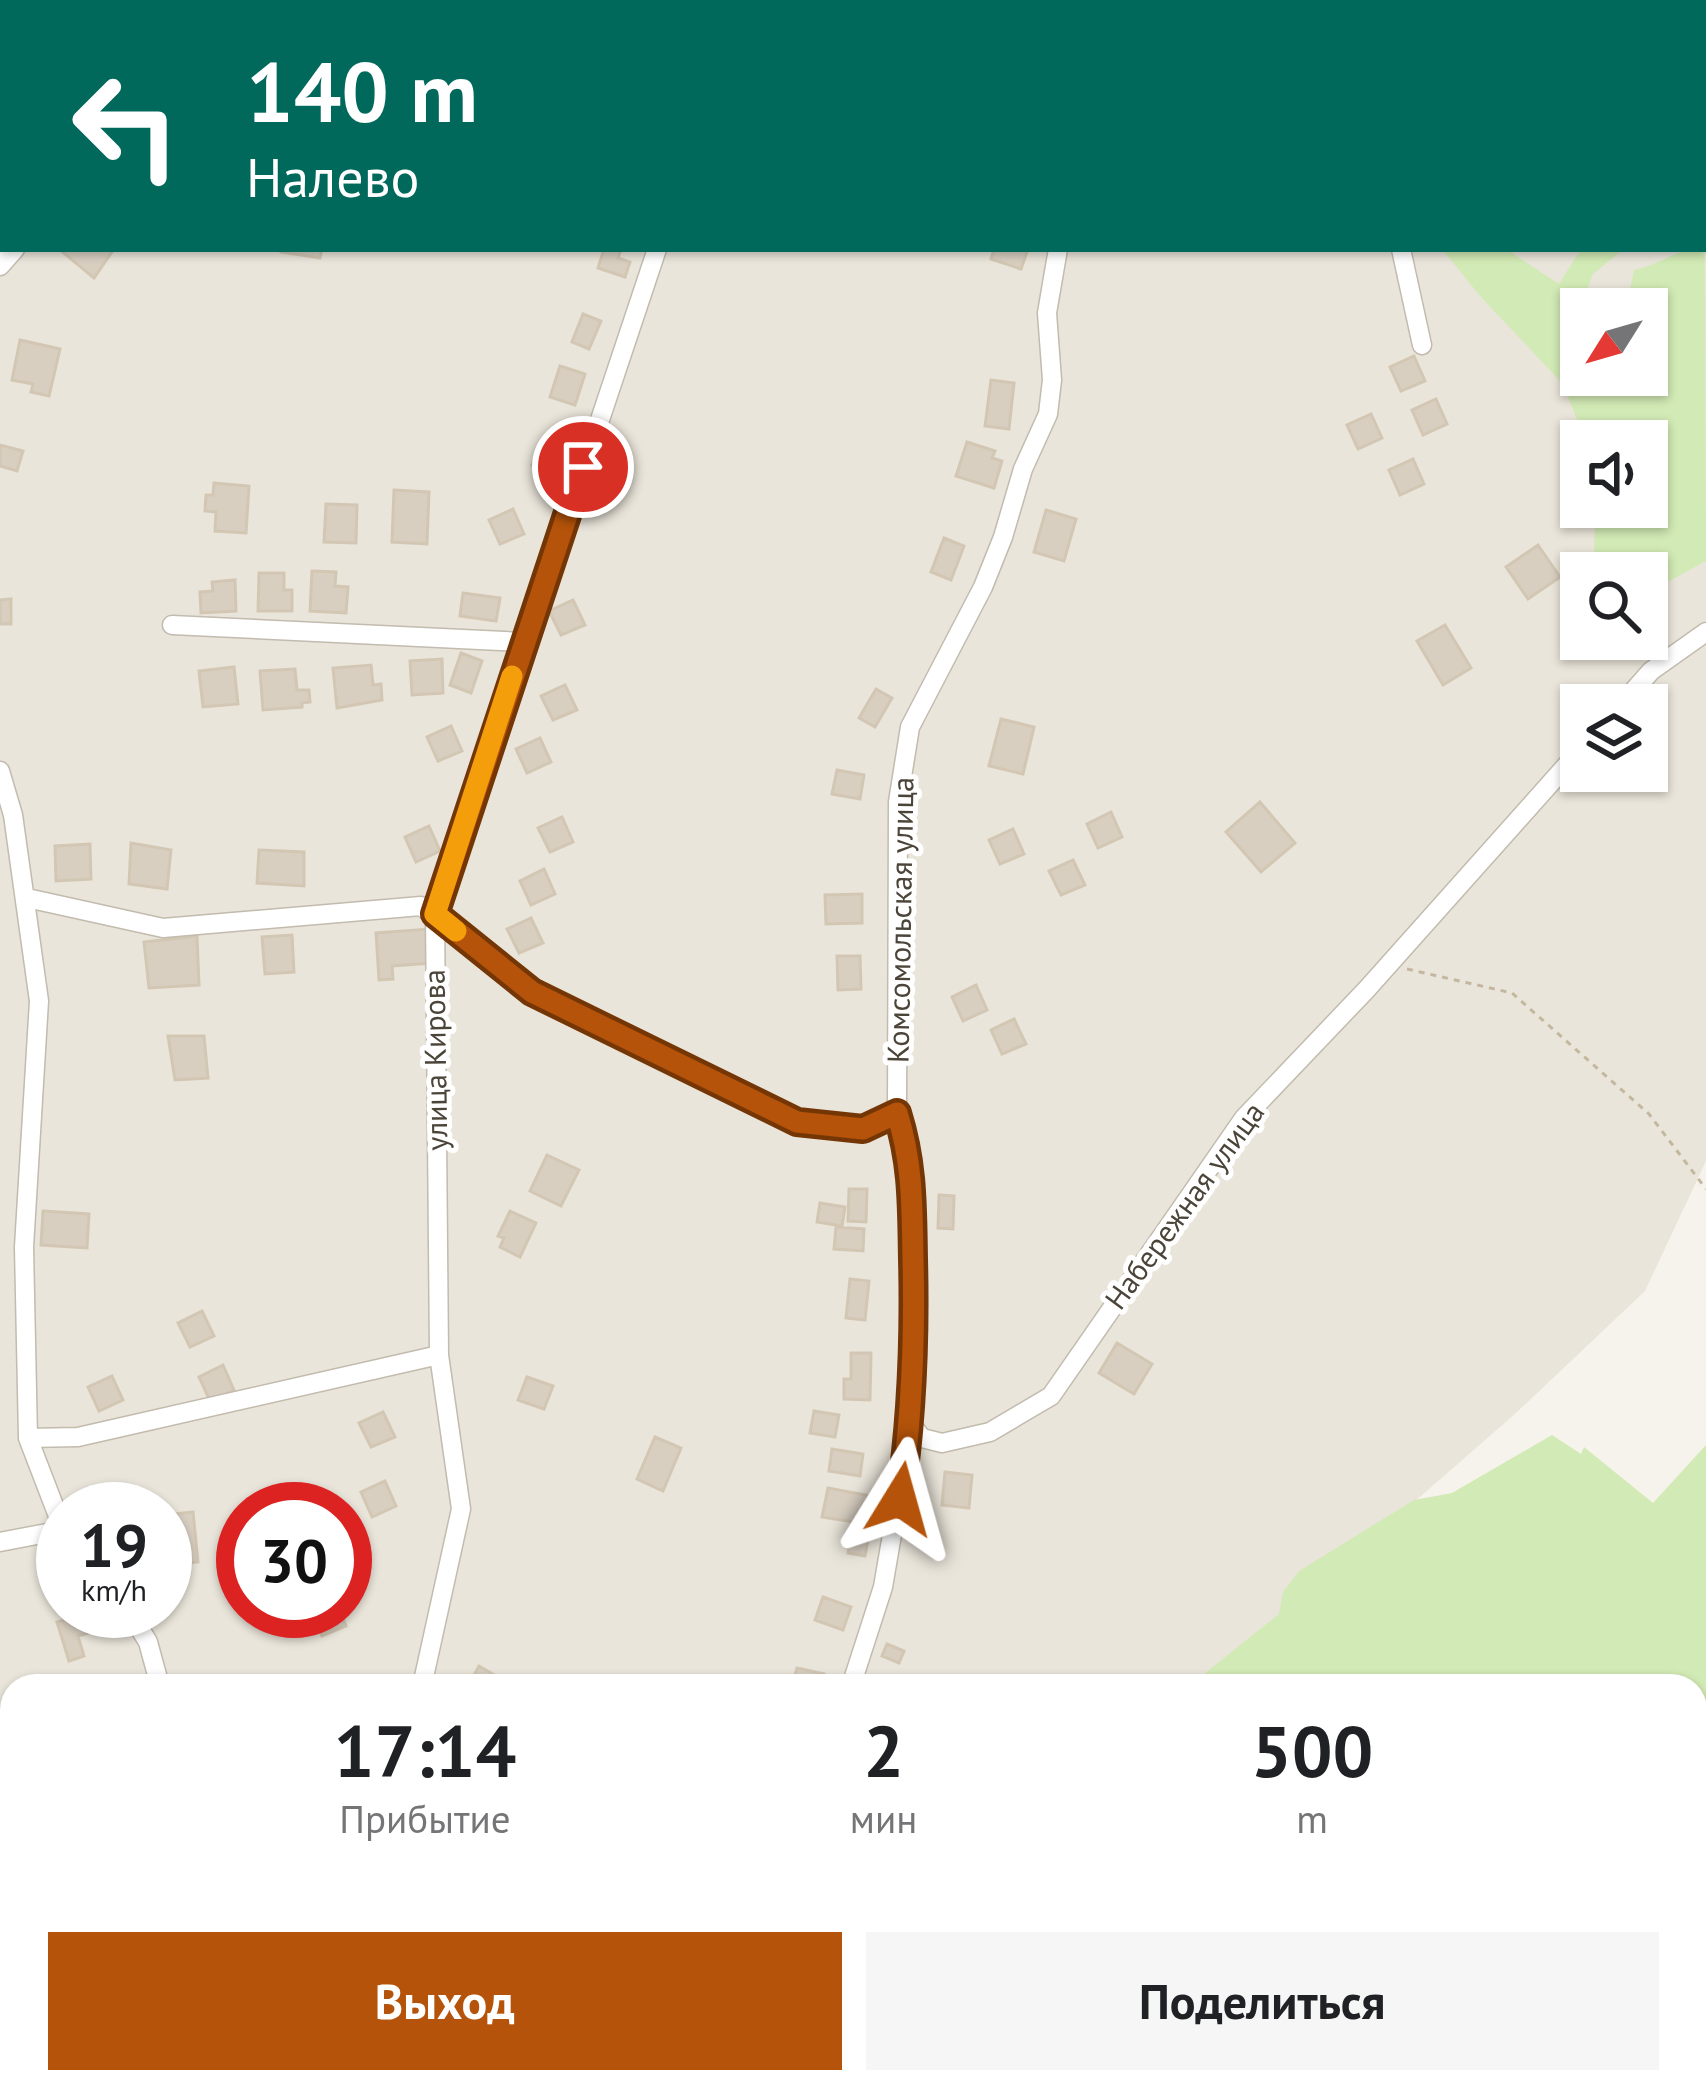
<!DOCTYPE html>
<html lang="ru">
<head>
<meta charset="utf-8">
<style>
	:root { --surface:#fff; --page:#f6f6f6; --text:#202124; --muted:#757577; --accent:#b45309 }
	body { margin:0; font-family:"PT Sans",sans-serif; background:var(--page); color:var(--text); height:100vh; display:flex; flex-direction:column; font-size:45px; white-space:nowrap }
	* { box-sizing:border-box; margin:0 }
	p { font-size:39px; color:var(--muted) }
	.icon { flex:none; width:66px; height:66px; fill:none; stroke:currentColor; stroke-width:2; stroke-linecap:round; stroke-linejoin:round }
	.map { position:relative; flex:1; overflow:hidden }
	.panel { position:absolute; left:0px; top:1674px; width:1707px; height:420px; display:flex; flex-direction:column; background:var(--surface); border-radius:36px 36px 0 0; box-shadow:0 3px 9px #0004 }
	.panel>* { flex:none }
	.hud { position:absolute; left:0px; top:0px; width:1707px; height:252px; box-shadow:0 3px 9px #0004; background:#00695c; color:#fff; overflow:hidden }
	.needle { width:78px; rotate:233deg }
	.controls { position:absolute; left:1560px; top:288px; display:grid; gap:24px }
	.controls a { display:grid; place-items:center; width:108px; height:108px; border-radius:0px; background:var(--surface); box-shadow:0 3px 9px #0004; font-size:60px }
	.speed { position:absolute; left:36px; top:1482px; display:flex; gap:24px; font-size:60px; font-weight:700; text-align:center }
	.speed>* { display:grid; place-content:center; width:156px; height:156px; border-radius:50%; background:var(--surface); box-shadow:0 3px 9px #0004; line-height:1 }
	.speed small { font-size:30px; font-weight:400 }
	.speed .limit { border:18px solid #d22; background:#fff; color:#111 }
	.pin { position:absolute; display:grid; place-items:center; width:102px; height:102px; color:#fff; margin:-51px; border:6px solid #fff; border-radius:50%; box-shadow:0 3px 12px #0007 }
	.me { position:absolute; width:132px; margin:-66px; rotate:8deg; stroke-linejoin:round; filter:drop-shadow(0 0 9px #0008) }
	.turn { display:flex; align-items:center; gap:42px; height:252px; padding:0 48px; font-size:54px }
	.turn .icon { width:156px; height:156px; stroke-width:2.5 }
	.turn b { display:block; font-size:84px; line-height:102px }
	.eta { display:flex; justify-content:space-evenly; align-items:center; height:204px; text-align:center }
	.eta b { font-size:72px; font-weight:800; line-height:84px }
	.action { display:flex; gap:24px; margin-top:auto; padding:24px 48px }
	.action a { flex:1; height:138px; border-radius:0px; background:var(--accent); color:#fff; font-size:48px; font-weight:800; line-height:138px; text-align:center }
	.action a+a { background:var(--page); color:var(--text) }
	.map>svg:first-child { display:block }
</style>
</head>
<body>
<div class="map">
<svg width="1706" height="2094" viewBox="0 0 1706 2094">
	<rect width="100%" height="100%" fill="#f6f3ec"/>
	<path fill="#eae5da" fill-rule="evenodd" d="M0,0H1706V1161L1645,1291L1516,1413L1278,1621L1213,1686H12V2082H930L926,2094H0ZM3,3H1704V249H3ZM1581,309H1647V375H1581ZM1581,441H1647V507H1581ZM1581,573H1647V639H1581ZM1581,705H1647V771H1581ZM63,1509H165V1611H63ZM243,1509H345V1611H243Z"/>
	<path fill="#d2eab5" d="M1704,70L1706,561L1664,584L1647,578V573H1634L1594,558L1595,507H1647V441H1586L1562,383L1480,296L1442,249H1506L1559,284L1581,249L1620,252L1593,274L1583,300L1608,309H1581V375H1647V309H1626L1634,270C1664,264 1672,249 1704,249Z
		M1552,1435L1581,1454L1584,1447L1653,1503L1706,1445V2019L1695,2035V1686H1189L1279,1614L1283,1592L1299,1571L1414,1500L1452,1493Z
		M884,2082H1662L1654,2094H888Z"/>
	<path fill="#d8cfc1" stroke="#d3c7b4" stroke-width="3" d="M59,249H114L94,278Z
		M281,249H322L320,258L281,252Z
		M604,249H621L618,258L630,262L625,277L598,268Z
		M994,249H1028L1021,269L991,259Z
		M583,314L601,321L589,349L572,342Z
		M20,340L60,349L49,396L31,392L33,384L12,380Z
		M1414,356L1425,381L1401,391L1390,367Z
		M560,366L585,374L575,405L550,397Z
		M991,380L1014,383L1009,429L985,426Z
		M1436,399L1447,424L1423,435L1412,410Z
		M1371,414L1382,438L1358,449L1347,425Z
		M544,437L561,444L550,473L532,465Z
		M967,442L995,451L992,458L1002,461L994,488L956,476Z
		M0,445L23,451L17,471L0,466Z
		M1413,459L1424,484L1400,495L1389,470Z
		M214,483L249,486L246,533L215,531L216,512L205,511L206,495H213Z
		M394,490L429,492L427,544L392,542Z
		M326,504L357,505L356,543L324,542Z
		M513,509L524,534L500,544L489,520Z
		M1046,510L1076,519L1064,561L1034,552Z
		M944,538L964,546L951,580L931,572Z
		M1538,545L1560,577L1528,599L1506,567Z
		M312,571L336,572L335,586L348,587L346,613L310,611Z
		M259,573H284V590H292V611H258Z
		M235,580L236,611L201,613L200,592L213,591L212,582Z
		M463,593L500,598L496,621L460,616Z
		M11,599V624H0V600Z
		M573,600L585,625L561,635L549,611Z
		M1445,625L1471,668L1443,685L1417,641Z
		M461,653L482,661L471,693L450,685Z
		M442,659L443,693L412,695L410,661Z
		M371,665L373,685L381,684L382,700L337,708L333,668Z
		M234,667L238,704L203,707L199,671Z
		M295,669L297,690H309L310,702L302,703V707L263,710L260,671Z
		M565,685L577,710L553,720L541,696Z
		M876,689L892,698L875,727L859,718Z
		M1001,719L1034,727L1023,774L989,766Z
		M451,726L462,751L438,761L427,737Z
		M540,738L551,762L527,773L516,749Z
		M837,770L864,775L860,799L832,794Z
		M1260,802L1295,843L1261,872L1226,832Z
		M1111,812L1122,837L1098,848L1087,824Z
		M562,817L573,842L550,852L538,828Z
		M429,826L440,851L416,862L405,837Z
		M1013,829L1024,854L1000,864L989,840Z
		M131,843L171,850L167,889L129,884Z
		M90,844L91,879L56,881L55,846Z
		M259,850L304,852V886L257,883Z
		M1073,860L1085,885L1061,895L1049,871Z
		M544,869L555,894L531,905L520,881Z
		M862,894V923L826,924L825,895Z
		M531,918L543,943L519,953L507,929Z
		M429,929L431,963L392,966L393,979L379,980L376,933Z
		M292,935L294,972L265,974L262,937Z
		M197,936L199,985L149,988L144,942Z
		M837,956H860L861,989L838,990Z
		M976,985L987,1010L963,1021L952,997Z
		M1014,1019L1026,1044L1002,1054L991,1030Z
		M168,1036H204L208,1078L175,1080Z
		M547,1155L579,1170L561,1206L530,1191Z
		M849,1189H867L866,1222L848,1221Z
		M939,1195L954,1196L953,1229L938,1228Z
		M820,1203L845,1207L842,1226L817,1222Z
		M43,1211L89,1214L87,1248L41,1245Z
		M510,1211L536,1223L520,1257L500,1247L504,1238L498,1236Z
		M836,1227L864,1229L863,1251L834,1249Z
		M850,1279L869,1281L865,1320L846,1318Z
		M202,1311L214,1336L190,1347L178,1323Z
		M1117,1343L1152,1364L1134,1394L1099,1373Z
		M851,1353H871L870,1400L844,1399V1379H851Z
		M223,1365L234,1390L210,1401L199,1377Z
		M112,1376L123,1400L99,1411L88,1387Z
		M527,1377L553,1386L544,1409L518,1400Z
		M814,1411L839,1415L835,1437L810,1433Z
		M383,1412L395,1437L371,1447L359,1423Z
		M655,1437L681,1448L663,1491L637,1479Z
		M832,1449L863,1454L860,1476L829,1471Z
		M945,1472L972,1475L969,1508L942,1505Z
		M385,1481L396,1506L372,1517L361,1492Z
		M828,1488L876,1497L865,1556L848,1553L854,1522L822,1517Z
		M193,1512L198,1562L165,1565V1515Z
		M823,1597L851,1607L843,1630L815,1620Z
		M340,1611L346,1626L322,1636L311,1612Z
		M82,1615L88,1633L78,1636L84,1656L69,1661L57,1622Z
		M887,1644L904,1651L899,1663L882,1656Z
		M479,1666L508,1683L506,1686H468Z
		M797,1668L824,1674L821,1686H792Z
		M608,2082H638L650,2094H597Z"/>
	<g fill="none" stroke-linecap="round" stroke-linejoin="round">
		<g stroke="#c2bbae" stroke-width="21">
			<path id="minor" d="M183,3L185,0
				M749,3L750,0
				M1386,3L1390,0
				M1401,249L1422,345
				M0,266L15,249
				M172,625L523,642
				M1621,705L1651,671L1706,632
				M0,771L13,815L39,1001L24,1247L28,1438L63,1529
				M27,898L163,928L421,906L533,992L797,1122L863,1129L897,1113
				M911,1424L922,1438L942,1443L990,1432L1051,1396L1244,1118L1367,989L1581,749
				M28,1438L78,1437L439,1355
				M0,1542L63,1530
				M129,1611L148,1642L160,1686
				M422,1686L461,1509L439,1355L435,914L657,249
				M851,1686L883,1587L911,1424V1156L897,1113L898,802L910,727L983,587L1003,537L1023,469L1048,414L1052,380L1047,313L1058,249
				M280,2082L285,2094
				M311,2094L312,2082
				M533,2094L545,2082"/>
		</g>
		<path stroke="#c4b79f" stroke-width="3" stroke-dasharray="6 6" stroke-linecap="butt" d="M1407,969L1512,993L1649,1114L1706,1189
			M1695,2061L1706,2044
			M1673,2094L1681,2082"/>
		<use href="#minor" stroke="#fff" stroke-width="18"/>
	</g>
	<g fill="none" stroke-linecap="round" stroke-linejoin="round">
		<g stroke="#753606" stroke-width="30">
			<path id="route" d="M583,467L435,914L532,992L797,1122L863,1129L897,1113C913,1164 912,1206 913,1259C915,1340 912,1419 900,1499"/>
		</g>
		<use href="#route" stroke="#b45309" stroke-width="21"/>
		<path stroke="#f59e0b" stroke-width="21" d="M456,931L435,914L512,676"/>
	</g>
	<g text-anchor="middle" stroke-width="10" stroke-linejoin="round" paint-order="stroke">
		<g font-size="30" fill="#4b4439" stroke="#fff">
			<text transform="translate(901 920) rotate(-89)" y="10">Комсомольская улица</text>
			<text transform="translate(436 1060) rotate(-91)" y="10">улица Кирова</text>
			<text transform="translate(1185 1206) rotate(-54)" y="10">Набережная улица</text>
		</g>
	</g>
</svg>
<div class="controls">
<a><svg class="needle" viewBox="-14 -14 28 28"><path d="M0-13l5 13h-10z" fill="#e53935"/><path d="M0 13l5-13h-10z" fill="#757577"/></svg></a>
<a><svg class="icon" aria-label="sound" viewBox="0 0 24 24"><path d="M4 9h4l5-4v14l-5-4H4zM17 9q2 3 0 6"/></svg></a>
<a><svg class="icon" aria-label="search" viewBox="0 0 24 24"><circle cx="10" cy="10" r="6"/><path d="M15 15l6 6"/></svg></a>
<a><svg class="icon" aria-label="layers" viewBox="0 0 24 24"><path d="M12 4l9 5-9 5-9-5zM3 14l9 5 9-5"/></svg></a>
</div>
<div class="speed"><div>19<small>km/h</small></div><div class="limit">30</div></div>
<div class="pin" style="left:583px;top:467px;background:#d93025"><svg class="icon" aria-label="arrive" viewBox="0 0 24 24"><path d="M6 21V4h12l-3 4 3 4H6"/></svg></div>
<svg class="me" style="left:900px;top:1499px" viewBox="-20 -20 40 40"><path d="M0-17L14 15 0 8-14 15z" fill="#b45309" stroke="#fff" stroke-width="4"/></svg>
<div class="hud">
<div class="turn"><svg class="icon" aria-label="left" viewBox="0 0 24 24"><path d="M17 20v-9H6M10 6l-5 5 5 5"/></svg><div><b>140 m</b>Налево</div></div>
</div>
<section class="panel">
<div class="eta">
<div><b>17:14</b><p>Прибытие</p></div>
<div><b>2</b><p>мин</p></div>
<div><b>500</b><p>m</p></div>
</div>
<div class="action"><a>Выход</a><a>Поделиться</a></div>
</section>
</div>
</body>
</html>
